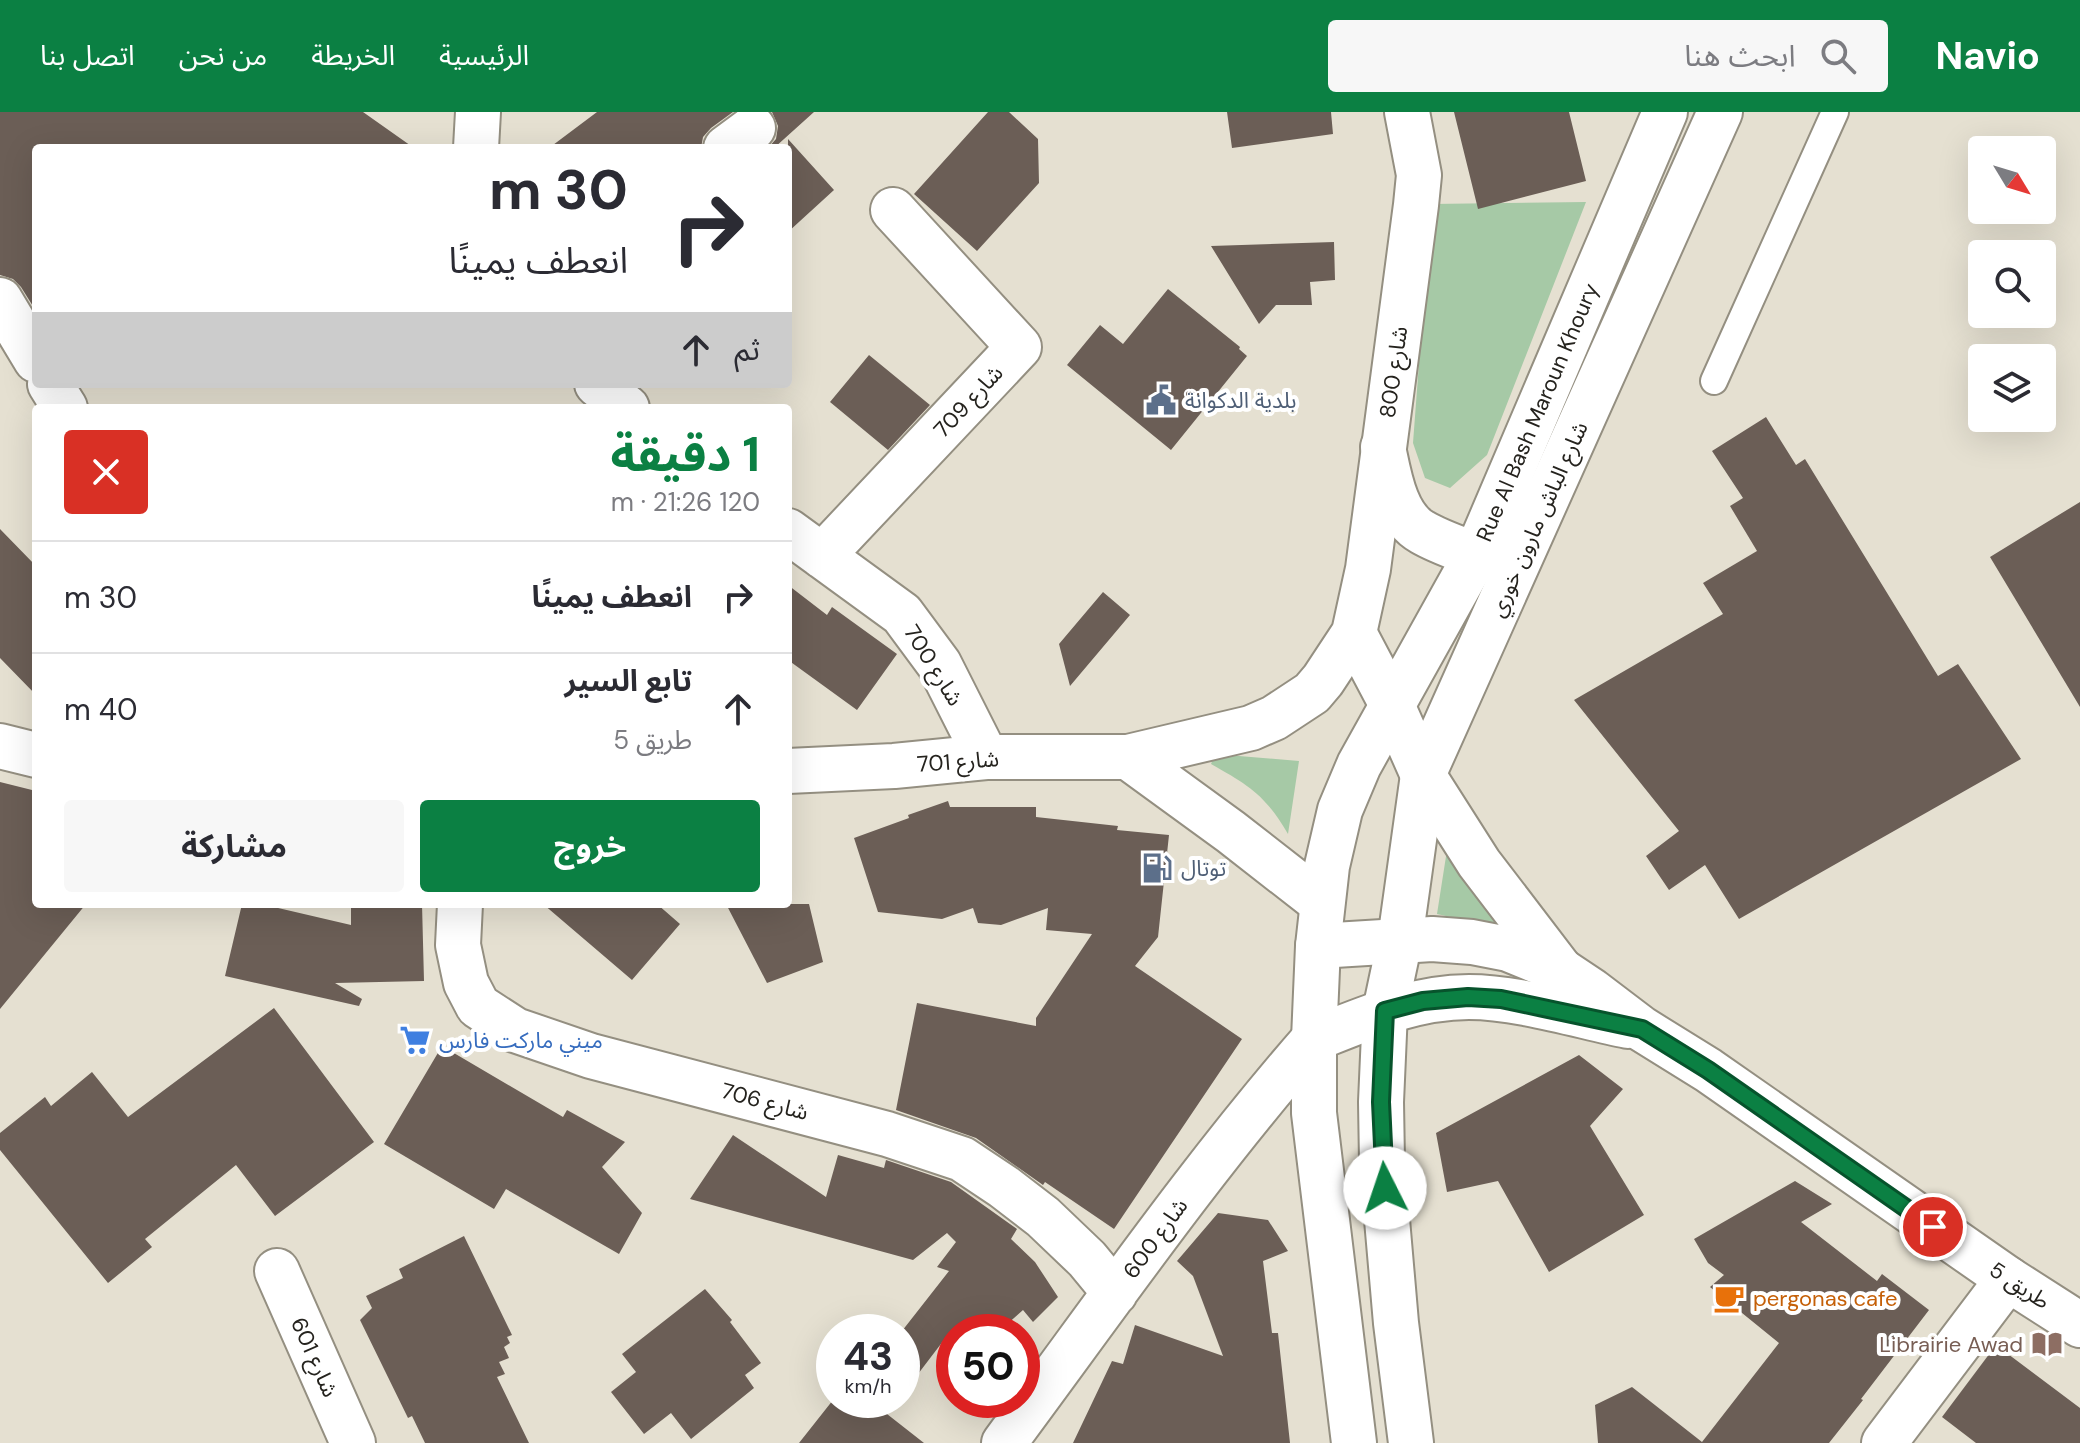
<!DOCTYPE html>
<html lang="ar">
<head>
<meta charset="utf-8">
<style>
	:root { --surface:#fff; --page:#f7f7f7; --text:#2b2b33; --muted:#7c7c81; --line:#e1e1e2; --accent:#0b8043 }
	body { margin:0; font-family:"DM Sans","Noto Sans Arabic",sans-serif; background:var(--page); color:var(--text); direction:rtl; height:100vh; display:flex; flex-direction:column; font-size:30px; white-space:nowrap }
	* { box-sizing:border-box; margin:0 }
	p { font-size:26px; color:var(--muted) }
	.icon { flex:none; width:44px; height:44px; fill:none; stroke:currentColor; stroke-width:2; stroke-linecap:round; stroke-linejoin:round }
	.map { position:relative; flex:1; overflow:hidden; direction:ltr }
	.side { position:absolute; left:32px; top:292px; width:760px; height:504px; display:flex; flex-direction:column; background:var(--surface); border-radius:8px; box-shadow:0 8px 32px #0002; direction:rtl }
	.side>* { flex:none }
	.hud { position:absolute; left:32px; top:32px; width:760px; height:244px; border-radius:8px; box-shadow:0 8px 32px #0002; direction:rtl; background:#fff; color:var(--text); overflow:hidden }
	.needle { width:52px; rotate:128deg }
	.buttons { position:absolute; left:1968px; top:24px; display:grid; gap:16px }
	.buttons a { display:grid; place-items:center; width:88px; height:88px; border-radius:8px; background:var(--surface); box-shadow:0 8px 32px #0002; font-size:40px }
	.speed { position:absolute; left:816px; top:1202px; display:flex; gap:16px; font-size:40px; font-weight:700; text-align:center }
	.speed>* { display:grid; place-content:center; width:104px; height:104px; border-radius:50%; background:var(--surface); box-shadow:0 8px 32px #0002; line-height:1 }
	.speed small { font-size:20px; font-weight:400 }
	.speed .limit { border:12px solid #d22; background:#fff; color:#111 }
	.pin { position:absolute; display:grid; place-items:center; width:68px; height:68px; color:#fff; margin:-34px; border:4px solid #fff; border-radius:50%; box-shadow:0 2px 8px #0007 }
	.me { position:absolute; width:88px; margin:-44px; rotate:356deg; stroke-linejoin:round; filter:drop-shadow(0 0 6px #0008) }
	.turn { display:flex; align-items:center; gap:28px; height:168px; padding:0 32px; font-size:36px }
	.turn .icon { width:104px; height:104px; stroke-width:2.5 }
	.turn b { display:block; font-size:56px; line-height:68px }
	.then { display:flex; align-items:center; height:76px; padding:0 32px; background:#0003; gap:16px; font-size:30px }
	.round { display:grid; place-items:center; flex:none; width:84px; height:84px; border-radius:8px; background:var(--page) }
	.headline { display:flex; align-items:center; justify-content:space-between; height:136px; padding:0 32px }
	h1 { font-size:48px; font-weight:700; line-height:60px; color:var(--accent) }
	.action { display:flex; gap:16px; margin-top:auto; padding:16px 32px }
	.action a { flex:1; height:92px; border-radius:8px; background:var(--accent); color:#fff; font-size:32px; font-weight:700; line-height:92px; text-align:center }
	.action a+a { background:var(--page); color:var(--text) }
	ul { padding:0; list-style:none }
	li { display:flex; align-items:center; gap:24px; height:112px; padding:0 32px; border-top:2px solid var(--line) }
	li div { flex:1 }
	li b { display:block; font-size:30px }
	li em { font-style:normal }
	header { display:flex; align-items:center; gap:48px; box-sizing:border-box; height:112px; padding:0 40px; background:var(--accent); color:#fff }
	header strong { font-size:38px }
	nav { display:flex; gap:44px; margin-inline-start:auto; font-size:28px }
	.search { width:560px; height:72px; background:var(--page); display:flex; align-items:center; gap:20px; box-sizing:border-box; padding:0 28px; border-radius:8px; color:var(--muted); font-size:30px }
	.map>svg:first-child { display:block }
</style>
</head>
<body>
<header>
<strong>Navio</strong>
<div class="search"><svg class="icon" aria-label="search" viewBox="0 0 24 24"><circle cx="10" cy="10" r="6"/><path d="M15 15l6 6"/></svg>ابحث هنا</div>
<nav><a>الرئيسية</a><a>الخريطة</a><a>من نحن</a><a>اتصل بنا</a></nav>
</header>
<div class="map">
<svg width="2080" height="1331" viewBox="0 0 2080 1331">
	<rect width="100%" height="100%" fill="#e5e0d1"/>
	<path fill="#a6c9a6" d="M1586,90L1487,343L1450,376L1425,366L1413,331L1431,92Z
		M1215,642L1299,649L1288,722C1265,683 1250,674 1211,652Z
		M1447,738L1509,818L1437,802Z"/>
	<path fill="#6b5e56" d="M0,0H363L414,36H36V199L21,175L13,167L0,163Z
		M597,0H733L711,16L703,25L701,36H549Z
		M772,0H814L774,36H768L776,27L778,14Z
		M988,0H1009L1038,27L1039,71L977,139L914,82Z
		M1227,0H1331L1333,22L1232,36Z
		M1454,0H1569L1586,69L1478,97Z
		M788,27L834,78L788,120Z
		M1334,130L1335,168L1310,170L1312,193H1276L1259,212L1211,134Z
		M1168,177L1240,235L1239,237L1247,244L1171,338L1067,253L1100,213L1123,232Z
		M869,243L930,293L888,338L830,290Z
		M1766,305L1796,353L1805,347L1938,564L1958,552L2021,647L1739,807L1705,753L1669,778L1646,744L1679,719L1574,588L1723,502L1703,471L1757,439L1730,394L1743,386L1712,339Z
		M2080,390V595L1990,445Z
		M0,417L36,454V583L0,546Z
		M788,473L827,503L832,495L897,542L857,598L788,548Z
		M1103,480L1130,503L1070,574L1059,532Z
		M0,670L36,679V792H86L0,897Z
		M948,689L950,695H1036V705L1118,714L1117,718L1169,723L1158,825L1135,854L1242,927L1114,1117L1045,1070L1043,1073L976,1026L896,998L917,891L1036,914V906L1092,822L1046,818L1048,796L1001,813L978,811L973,796L942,807L878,800L854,726L909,706L908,703Z
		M242,792H261L351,813V792H422L424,869L335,871L362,887L359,894L225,864Z
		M543,792H657L680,812L632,868Z
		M726,792H809L823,850L767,871Z
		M274,896L374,1030L275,1104L236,1053L145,1127L152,1135L108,1171L0,1038V1021L45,985L51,994L92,960L128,1005Z
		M442,934L563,1005L567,998L625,1030L602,1055L642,1101L619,1142L506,1077L494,1097L384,1032Z
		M1579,943L1623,977L1590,1014L1644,1103L1549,1160L1498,1069L1447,1080L1436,1021Z
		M733,1023L826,1085L838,1043L884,1056L886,1048L951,1070L1017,1117L1011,1127L1035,1150L1058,1185L1033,1210L1023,1198L998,1220H950L902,1283V1219L949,1159L937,1155L956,1130L947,1121L913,1148L690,1087Z
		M1795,1069L1832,1092L1801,1110L1877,1169L1882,1162L1929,1198L1861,1287L1863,1288L1829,1331H1598L1595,1293L1632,1275L1702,1330L1779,1231L1710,1175L1724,1163L1708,1151L1694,1127Z
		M1218,1101L1268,1108L1288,1139L1263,1149L1272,1221H1278L1290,1331H1073L1112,1249L1123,1252L1135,1213L1223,1244L1193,1164L1177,1149Z
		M464,1124L512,1223L507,1225L510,1231L504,1235L509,1246L499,1250L505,1262L497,1265L529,1331H425L412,1304L408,1306L360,1208L372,1196L366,1184L403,1166L399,1157Z
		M705,1177L732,1208L730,1210L761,1251L745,1263L754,1276L691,1327L671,1301L644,1322L611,1280L636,1260L622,1242Z
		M1996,1233L2080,1296V1331H1976L1942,1305Z
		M833,1288H898L887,1302L924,1331H799Z"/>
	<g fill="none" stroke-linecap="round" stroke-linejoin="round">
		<g stroke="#948f81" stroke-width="30">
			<path id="service" d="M1714,269L1835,0"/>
		</g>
		<g stroke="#948f81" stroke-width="48">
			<path id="minor" d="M476,36L478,0
				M726,36L753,16
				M0,188L36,248
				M50,272L65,296
				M597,272L627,296
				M788,419L902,502L939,552L986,645
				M822,444L1019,235L893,98
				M0,634L36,643
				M1128,645L1231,720L1322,791
				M788,659L894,654L986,645H1128L1251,616L1274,606L1312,581L1323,568L1354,521L1368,457L1416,93L1419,63L1407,0
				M460,792L458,833L466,871L478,894L515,918L591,944L887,1022L962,1047L1004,1075L1043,1105L1087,1147L1115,1181
				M277,1159L353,1331
				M1004,1331C1105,1195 1202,1055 1314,927
				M1884,1331L2008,1167"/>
		</g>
		<g stroke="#948f81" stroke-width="48">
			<g id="secondary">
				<path d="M1383,335C1389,363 1395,405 1422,420C1439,430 1458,436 1476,443"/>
				<path d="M1354,521L1392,593L1423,663L1479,751L1560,857"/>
				<path d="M1318,834L1432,827L1472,830L1508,837L1562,859L1592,879L1642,917L1708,958L2008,1167L2080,1213"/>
				<path d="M1314,927C1364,907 1414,885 1469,885C1518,885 1579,904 1628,914"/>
				<path id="s1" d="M1354,1331L1314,1001V927L1318,834L1327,754L1340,698L1359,653L1476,443L1665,0"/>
				<path d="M1411,1331L1396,1211L1382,1050L1381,990L1385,899L1400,828L1423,663L1720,0"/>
			</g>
		</g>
		<use href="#service" stroke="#fff" stroke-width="26"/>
		<use href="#minor" stroke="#fff" stroke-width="44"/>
		<use href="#secondary" stroke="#fff" stroke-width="44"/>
	</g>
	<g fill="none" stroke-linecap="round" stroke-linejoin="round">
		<g stroke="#07532c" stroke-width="20">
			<path id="route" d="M1385,1076L1381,990L1385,899L1423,889L1468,885L1501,887L1642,917L1708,958L1933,1115"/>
		</g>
		<use href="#route" stroke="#0b8043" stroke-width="14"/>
	</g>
	<defs>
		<g id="civic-bare" transform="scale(2.4)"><path d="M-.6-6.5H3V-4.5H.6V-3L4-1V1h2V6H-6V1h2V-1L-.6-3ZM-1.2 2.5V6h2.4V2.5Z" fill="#5c6f8a" stroke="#fff" stroke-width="2.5" paint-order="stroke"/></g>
		<g id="fuel-bare" transform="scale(2.4)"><path d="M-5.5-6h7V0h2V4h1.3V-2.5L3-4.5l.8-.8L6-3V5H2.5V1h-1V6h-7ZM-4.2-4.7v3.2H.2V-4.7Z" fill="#5c6f8a" stroke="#fff" stroke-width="2.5" paint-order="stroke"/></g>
		<g id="supermarket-bare" transform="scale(2.4)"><path d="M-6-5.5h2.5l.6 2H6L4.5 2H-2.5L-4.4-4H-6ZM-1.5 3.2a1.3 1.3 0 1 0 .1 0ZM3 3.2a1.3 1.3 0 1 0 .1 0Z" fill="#3f7fe0" stroke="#fff" stroke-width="2.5" paint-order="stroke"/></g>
		<g id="cafe-bare" transform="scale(2.4)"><path d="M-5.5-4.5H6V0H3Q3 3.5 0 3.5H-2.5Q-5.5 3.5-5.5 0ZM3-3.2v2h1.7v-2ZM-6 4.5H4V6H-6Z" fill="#e8710a" stroke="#fff" stroke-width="2.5" paint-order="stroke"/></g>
		<g id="library-bare" transform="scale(2.4)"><path d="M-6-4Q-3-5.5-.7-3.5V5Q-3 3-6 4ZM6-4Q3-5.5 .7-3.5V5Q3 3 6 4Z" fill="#8d6e63" stroke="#fff" stroke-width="2.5" paint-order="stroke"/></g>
	</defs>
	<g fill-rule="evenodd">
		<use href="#civic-bare" x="1161" y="288"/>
		<use href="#fuel-bare" x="1157" y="756"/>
		<use href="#supermarket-bare" x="415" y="928"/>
		<use href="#cafe-bare" x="1729" y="1186"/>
		<use href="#library-bare" x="2047" y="1232"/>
	</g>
	<g text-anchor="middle" stroke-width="8" stroke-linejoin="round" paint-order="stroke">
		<g font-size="22" fill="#25231e" stroke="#fff">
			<text transform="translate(1393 260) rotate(-82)" y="8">800 شارع</text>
			<text transform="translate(968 289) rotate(-47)" y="8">شارع 709</text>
			<text dy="8" stroke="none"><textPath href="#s1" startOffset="1082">Rue Al Bash Maroun Khoury</textPath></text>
			<text transform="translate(1538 407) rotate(-66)" y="8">شارع الباش مارون خوري</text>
			<text transform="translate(934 553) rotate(58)" y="8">شارع 700</text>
			<text transform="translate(958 649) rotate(-4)" y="8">شارع 701</text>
			<text transform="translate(765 989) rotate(15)" y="8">شارع 706</text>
			<text transform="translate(1155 1126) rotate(-54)" y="8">شارع 600</text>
			<text transform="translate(2020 1173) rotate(33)" y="8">طريق 5</text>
			<text transform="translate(315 1245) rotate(66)" y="8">شارع 601</text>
		</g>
		<g font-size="22" fill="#4e5e75" stroke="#fff" text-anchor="start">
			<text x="1185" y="296">بلدية الدكوانة</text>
			<text x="1181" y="764">توتال</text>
		</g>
		<g font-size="22" fill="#366cbe" stroke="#fff" text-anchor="start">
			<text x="439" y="936">ميني ماركت فارس</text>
		</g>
		<g font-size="22" fill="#c56008" stroke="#fff" text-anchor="start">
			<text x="1753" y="1194">pergonas cafe</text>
		</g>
		<g font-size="22" fill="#785e54" stroke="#fff" text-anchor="end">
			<text x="2023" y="1240">Librairie Awad</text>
		</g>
	</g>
</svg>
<div class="buttons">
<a><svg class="needle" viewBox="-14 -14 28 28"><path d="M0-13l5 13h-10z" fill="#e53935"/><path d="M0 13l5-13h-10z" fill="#7c7c81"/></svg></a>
<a><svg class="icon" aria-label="search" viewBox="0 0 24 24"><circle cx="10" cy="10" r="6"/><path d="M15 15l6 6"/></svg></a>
<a><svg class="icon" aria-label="layers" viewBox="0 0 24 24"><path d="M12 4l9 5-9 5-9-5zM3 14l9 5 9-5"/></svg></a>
</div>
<div class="speed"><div>43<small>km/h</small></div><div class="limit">50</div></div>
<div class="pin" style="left:1933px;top:1115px;background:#d93025"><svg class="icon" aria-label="arrive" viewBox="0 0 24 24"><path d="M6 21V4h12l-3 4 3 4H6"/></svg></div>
<svg class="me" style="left:1385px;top:1076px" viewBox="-20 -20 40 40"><circle r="19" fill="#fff"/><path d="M0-13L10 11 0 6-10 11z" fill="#0b8043"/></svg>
<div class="hud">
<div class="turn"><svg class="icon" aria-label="right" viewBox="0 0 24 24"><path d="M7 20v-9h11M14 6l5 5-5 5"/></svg><div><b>30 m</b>انعطف يمينًا</div></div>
<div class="then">ثم<svg class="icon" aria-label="ahead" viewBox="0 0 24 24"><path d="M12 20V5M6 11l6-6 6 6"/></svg></div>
</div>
<section class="side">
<div class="headline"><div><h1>1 دقيقة</h1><p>120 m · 21:26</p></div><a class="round" style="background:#d93025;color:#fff"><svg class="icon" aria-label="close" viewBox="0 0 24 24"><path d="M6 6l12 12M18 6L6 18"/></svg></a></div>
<ul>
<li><svg class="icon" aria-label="right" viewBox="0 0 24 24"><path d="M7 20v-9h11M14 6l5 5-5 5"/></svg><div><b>انعطف يمينًا</b></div><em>30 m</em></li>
<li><svg class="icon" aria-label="ahead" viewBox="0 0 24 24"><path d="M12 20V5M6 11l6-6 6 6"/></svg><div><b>تابع السير</b><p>طريق 5</p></div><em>40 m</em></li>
</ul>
<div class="action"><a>خروج</a><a>مشاركة</a></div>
</section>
</div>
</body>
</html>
